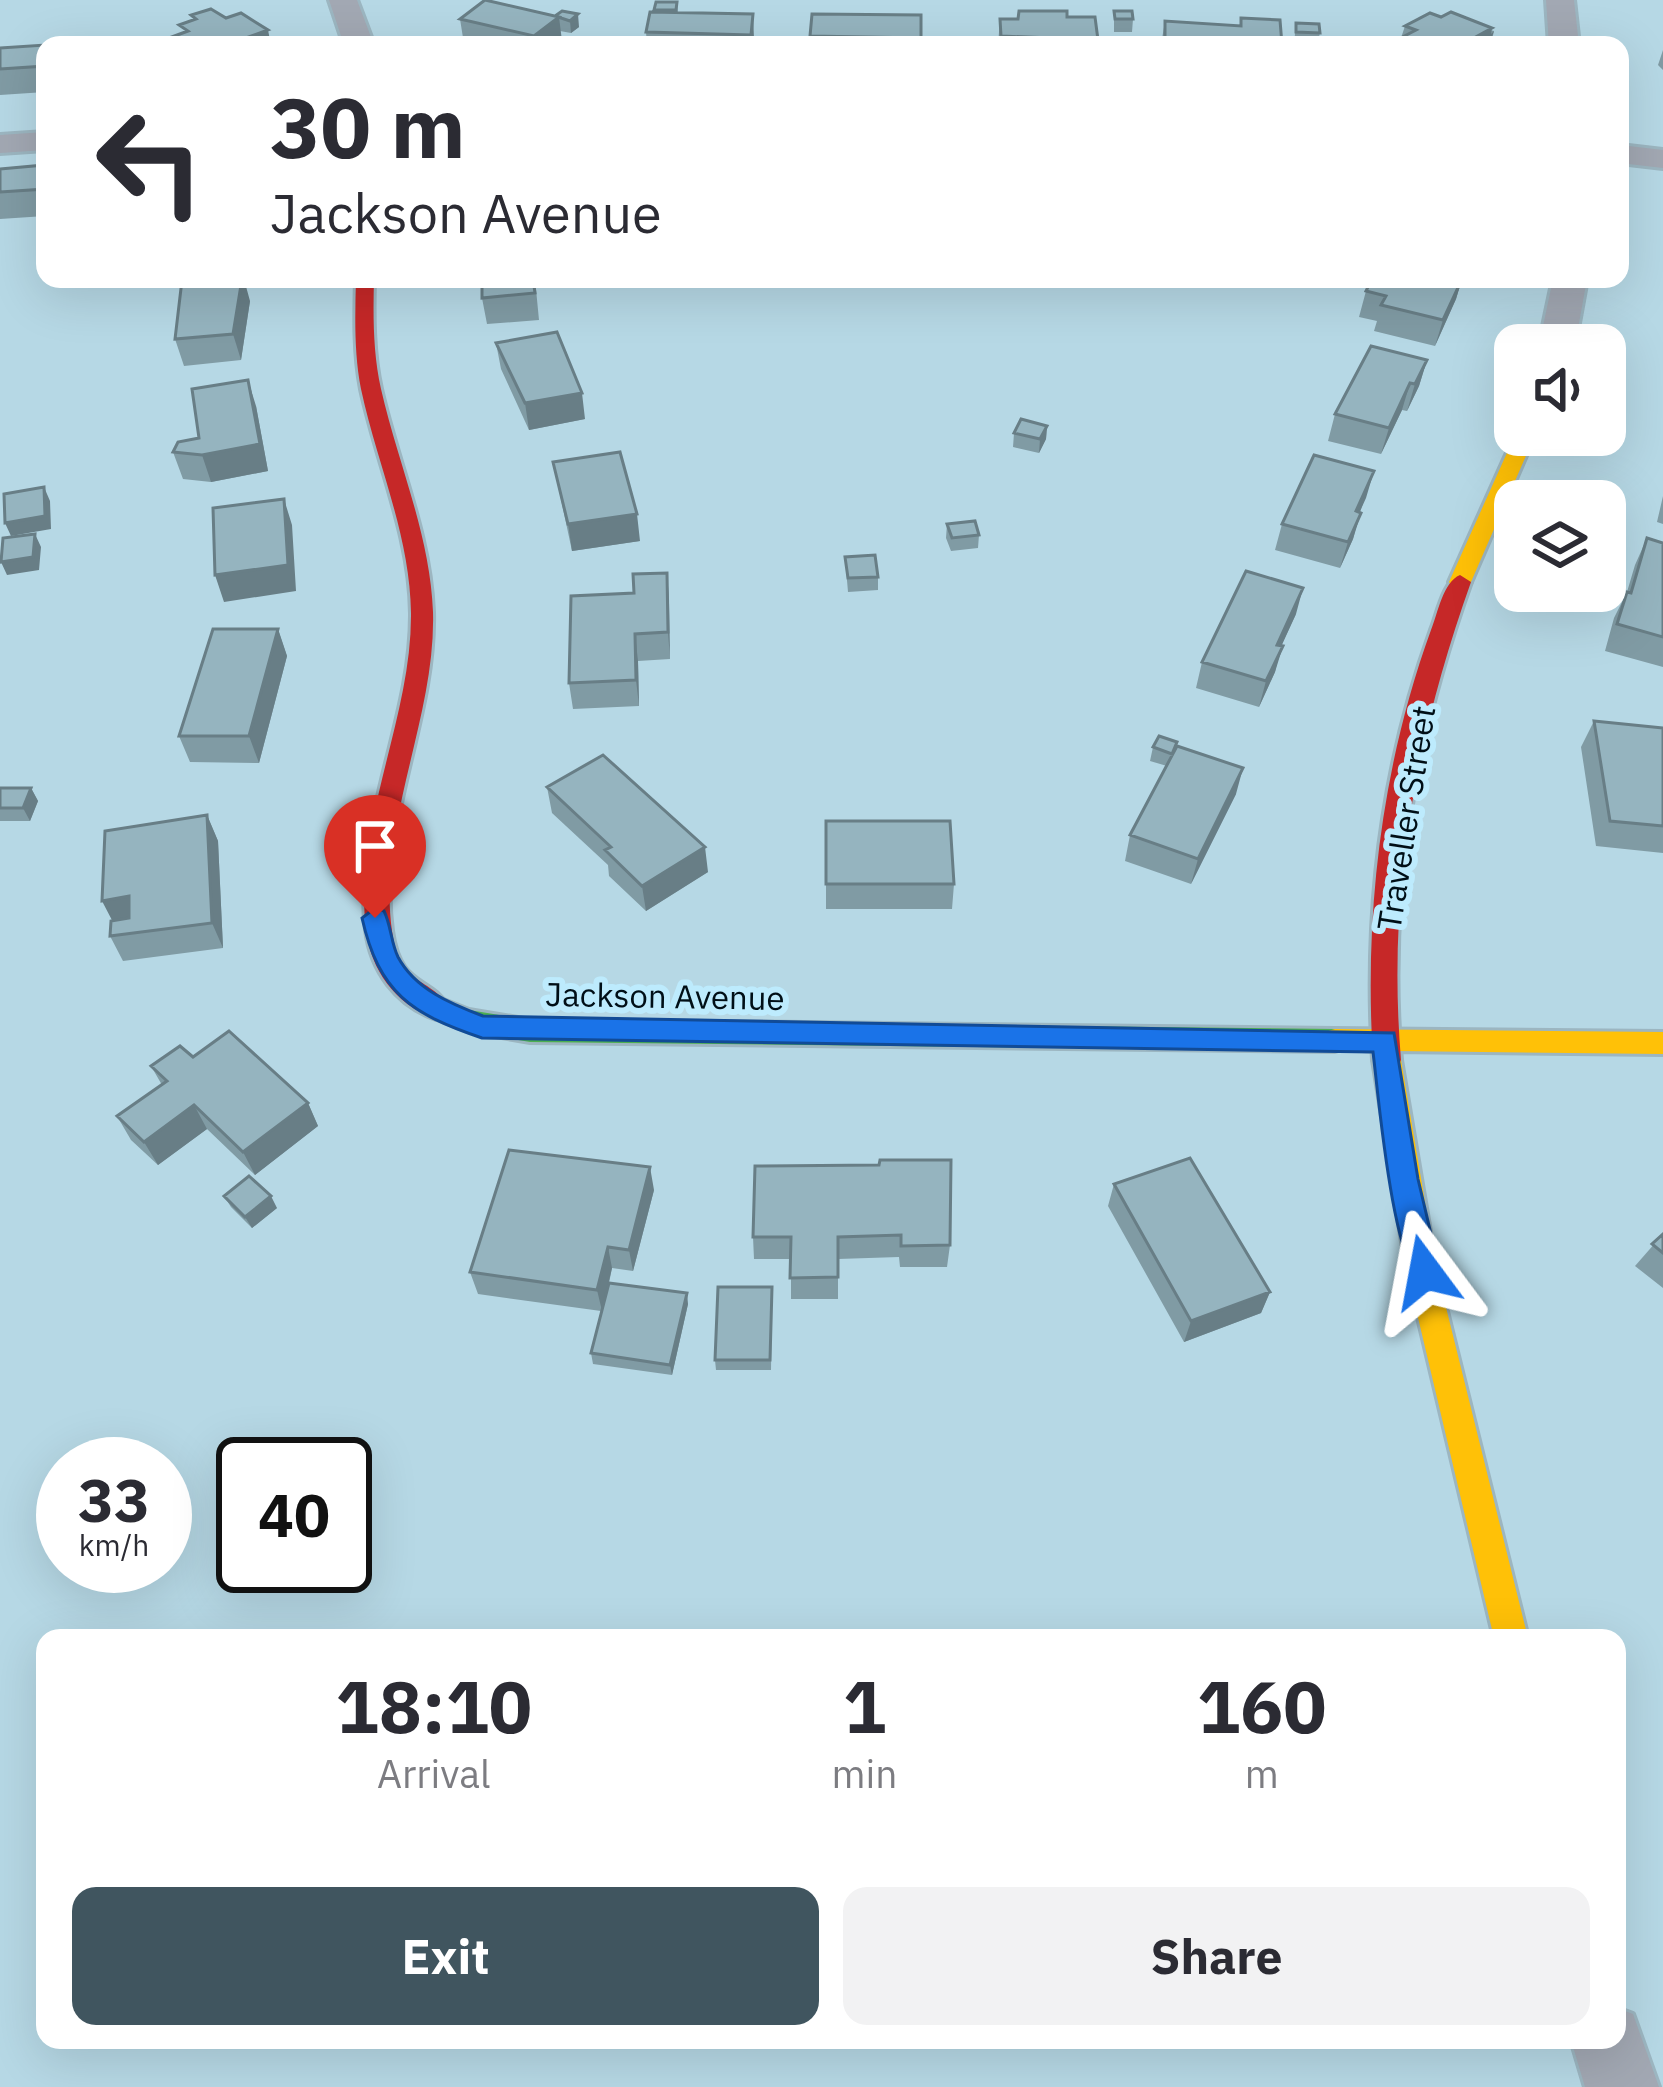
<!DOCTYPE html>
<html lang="en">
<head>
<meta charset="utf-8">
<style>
	:root { --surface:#fff; --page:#f2f2f3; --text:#2b2b33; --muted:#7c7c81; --accent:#40555f }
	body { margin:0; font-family:"IBM Plex Sans",sans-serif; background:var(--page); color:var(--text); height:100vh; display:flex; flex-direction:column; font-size:45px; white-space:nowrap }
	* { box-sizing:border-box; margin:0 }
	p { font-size:39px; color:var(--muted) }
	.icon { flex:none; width:66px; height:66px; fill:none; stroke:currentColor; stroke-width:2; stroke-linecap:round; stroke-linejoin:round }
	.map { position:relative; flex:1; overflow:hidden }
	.panel { position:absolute; left:36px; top:1629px; width:1590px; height:420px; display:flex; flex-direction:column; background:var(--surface); border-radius:24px; box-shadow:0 12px 48px #0002 }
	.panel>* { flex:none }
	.hud { position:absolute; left:36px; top:36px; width:1593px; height:252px; border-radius:24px; box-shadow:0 12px 48px #0002; background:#fff; color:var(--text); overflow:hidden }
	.controls { position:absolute; left:1494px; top:324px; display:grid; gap:24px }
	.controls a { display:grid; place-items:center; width:132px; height:132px; border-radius:24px; background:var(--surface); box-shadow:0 12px 48px #0002; font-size:60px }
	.speed { position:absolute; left:36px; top:1437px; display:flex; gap:24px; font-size:60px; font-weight:700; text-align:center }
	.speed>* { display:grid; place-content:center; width:156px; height:156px; border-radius:50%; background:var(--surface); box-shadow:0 12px 48px #0002; line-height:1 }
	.speed small { font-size:30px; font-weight:400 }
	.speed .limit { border:6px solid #111; border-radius:18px; background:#fff; color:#111 }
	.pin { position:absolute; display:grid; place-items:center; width:102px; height:102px; color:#fff; margin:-123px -51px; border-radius:50% 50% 50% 0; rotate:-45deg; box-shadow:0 0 12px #0007 }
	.pin .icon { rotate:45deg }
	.me { position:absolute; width:132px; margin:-66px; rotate:347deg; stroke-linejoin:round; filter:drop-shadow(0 0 9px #0008) }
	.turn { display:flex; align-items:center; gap:42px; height:252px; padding:0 36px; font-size:54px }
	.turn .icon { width:156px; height:156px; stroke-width:2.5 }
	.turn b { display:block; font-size:84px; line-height:102px }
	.eta { display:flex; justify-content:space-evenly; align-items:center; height:204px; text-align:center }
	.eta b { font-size:72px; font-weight:700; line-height:84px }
	.action { display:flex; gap:24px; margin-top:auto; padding:24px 36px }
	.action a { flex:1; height:138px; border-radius:24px; background:var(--accent); color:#fff; font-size:48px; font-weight:700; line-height:138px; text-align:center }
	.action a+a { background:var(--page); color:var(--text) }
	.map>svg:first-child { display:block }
</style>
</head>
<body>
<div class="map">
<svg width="1663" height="2087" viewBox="0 0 1663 2087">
	<rect width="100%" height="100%" fill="#b6d8e5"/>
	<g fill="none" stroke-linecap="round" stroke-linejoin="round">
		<g stroke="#9cb6c1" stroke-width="6">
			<path id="street" d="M329,0H357L374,45H344Z
				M1546,0H1574L1579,45H1549Z
				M45,132V150L0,153V135Z
				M1620,145L1663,150V168L1620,163Z
				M1553,279H1587L1575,345H1539Z
				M1617,2008L1633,2014L1659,2087H1585L1571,2040H1617Z"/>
		</g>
		<g stroke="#9cb6c1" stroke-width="6">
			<path id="fast" d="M436,997L469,1010L530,1020L1335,1029L1345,1032L1348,1040L1345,1048L1335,1051L530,1042L467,1031L427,1015L423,1008L427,1001Z"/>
		</g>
		<g stroke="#9cb6c1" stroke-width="6">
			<path id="slow" d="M1515,435H1535L1471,582L1468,587H1452L1449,582Z
				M1335,1029L1663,1032V1054L1394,1051L1401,1060L1436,1267L1528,1638H1494L1406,1267L1373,1060L1380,1051L1325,1048L1322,1040L1325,1032Z"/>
		</g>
		<g stroke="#9cb6c1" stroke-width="6">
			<path id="jam" d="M356,279H374C373,316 373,353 381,389C398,464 430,534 433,612C436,719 377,824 392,931C400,989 430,975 449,1008L445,1015L436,1019C396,1005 371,971 366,930C353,823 412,719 411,613C410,535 377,464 361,389C354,353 355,316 356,279Z
				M1460,575L1471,582C1415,739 1387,894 1401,1060L1397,1068H1377L1373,1060C1364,914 1381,768 1431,630C1438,613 1443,582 1460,575Z"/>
		</g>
		<use href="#street" fill="#a2a8b3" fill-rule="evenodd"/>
		<use href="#fast" fill="#4caf50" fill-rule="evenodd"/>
		<use href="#slow" fill="#ffc107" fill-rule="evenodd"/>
		<use href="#jam" fill="#c62828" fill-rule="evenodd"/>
	</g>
	<path fill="#809ba4" d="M656,2H677L678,13L753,14V45H647L646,32L654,12Z
		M562,11L579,27L571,33L560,31L562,41L557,45L464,44L460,19L555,16Z
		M1114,11L1133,19L1132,32H1114Z
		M812,14L921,15V45H810Z
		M1067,17L1098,40L1097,45H998L1000,19Z
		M1441,17L1494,31L1491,44L1389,45L1401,38L1405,26Z
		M1241,18L1282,45H1161L1165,21L1240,26Z
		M1296,23L1320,33L1317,45L1294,44Z
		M45,45V92L0,95V48Z
		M1663,50V70L1658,65Z
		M45,165V216L0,219V169Z
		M535,279L539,320L487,324L482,298Z
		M1462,279L1456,299L1435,346L1374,331L1377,321L1359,317L1366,291L1393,281Z
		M250,301L241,360L184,366L175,339Z
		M496,343L585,419L529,430L501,369Z
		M1427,360L1419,386L1407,411L1402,410L1381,454L1328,441L1335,414Z
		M256,406L268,471L211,482L183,479L173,452Z
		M1047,426L1046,439L1039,453L1013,447L1014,433Z
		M553,462L640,541L572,551Z
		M1374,471L1360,512L1353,539L1340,568L1275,550L1282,524Z
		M1663,496V524L1657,522Z
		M947,524L979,535L978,548L951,551L946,538Z
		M1647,538L1663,543V667L1605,651L1614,618L1627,592L1635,565Z
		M845,557L878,577V590L848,592Z
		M667,573L670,659L638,661L639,706L573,709L569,683L634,593Z
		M1296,614L1281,646L1275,672L1259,707L1196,688L1202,662Z
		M278,629L287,656L259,763L190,762L179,736Z
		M1594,721L1663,728V853L1596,846L1581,747Z
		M1153,747L1175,751L1236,794L1191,884L1125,861L1130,835L1167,766L1150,761Z
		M547,787L708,872L646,911L609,876L608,865L552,813Z
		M0,788H31L38,801L30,821H0Z
		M207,815L218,841L223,948L123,961L110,936L113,921Z
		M826,821L954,884L952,909H826Z
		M193,1057L308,1103L318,1126L255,1175L207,1129L158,1165L131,1140L117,1116L162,1085L151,1066Z
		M755,1166L950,1245L947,1267H900L899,1257L838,1259V1299H791V1259H754L753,1237Z
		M1114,1184L1270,1292L1261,1313L1184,1342L1108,1206Z
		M654,1190L633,1271L612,1268L609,1283L688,1304L672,1375L593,1364L591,1353L601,1311L478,1294L470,1272Z
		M224,1196L277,1208L252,1228L231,1207Z
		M1663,1234V1288L1635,1266Z
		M772,1298L771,1370H716L715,1360Z"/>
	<path fill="#687e86" d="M578,14L579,27L571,33L570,21Z
		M753,14L754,39L753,45H751Z
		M559,17L562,41L557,45H535L534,36Z
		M1492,28L1491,34L1494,31L1489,45H1461Z
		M268,30L271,45H226Z
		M242,279H244L250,301L241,360L233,334Z
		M1462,279L1456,299L1435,346L1443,320Z
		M1427,360L1419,386L1407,411L1415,384Z
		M248,380L256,406L268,471L211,482L202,455Z
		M1410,383L1402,410L1381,454L1389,428Z
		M582,393L585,419L529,430L525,403Z
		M1047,426L1046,439L1039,453L1040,439Z
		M1374,471L1366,498L1348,538L1356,511Z
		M44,487L50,501L51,529L11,536L5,523Z
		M284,499L292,525L296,591L224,602L215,575Z
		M1361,513L1353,539L1340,568L1348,542Z
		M637,514L640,541L572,551L568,524Z
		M35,534L41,547L39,570L7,575L1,562Z
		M667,573L669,599L670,659L668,632Z
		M1303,588L1296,614L1270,671L1277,645Z
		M278,629L287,656L259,763L249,736Z
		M635,634L638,661L639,706L636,680Z
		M1283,646L1275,672L1259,707L1266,681Z
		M1243,768L1236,794L1191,884L1198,859Z
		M31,788L38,801L30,821L23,808Z
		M207,815L218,841L223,948L212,923Z
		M705,847L708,872L646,911L642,886Z
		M129,896L142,921L115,926L102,901Z
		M308,1103L318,1126L255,1175L243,1152Z
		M194,1105L207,1129L158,1165L144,1142Z
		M650,1167L654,1190L633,1271L629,1250Z
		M271,1196L277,1208L252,1228L245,1217Z
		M608,1247L612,1268L602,1311L597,1290Z
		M1270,1292L1261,1313L1184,1342L1191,1321Z
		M687,1293L688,1304L672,1375L670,1365Z"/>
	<path fill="#95b4bf" stroke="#687e86" stroke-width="3" d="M485,0L559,17L534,36L460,19Z
		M656,2H677L676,10H654Z
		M211,9L226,18L241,13L268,30L226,45H150L188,31L179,25L196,19L191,15Z
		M562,11L578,14L570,21L555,16Z
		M1019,11H1067V17H1095L1098,40L1001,36L1000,19H1018Z
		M1114,11H1132L1133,19H1115Z
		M650,12L753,14L751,35L646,32Z
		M1451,12L1492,28L1461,45L1389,44L1416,30L1405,26L1430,13L1441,17Z
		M812,14L921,15V38L810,36Z
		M1241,18L1280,20L1282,45L1165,43V21L1241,26Z
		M1296,23L1319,24L1320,33L1296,32Z
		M89,42V45H46Z
		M45,45V66L0,69V48Z
		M45,165V189L0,192V169Z
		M194,279H242L233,334L175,339L182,280Z
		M482,279H533L535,293L482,298Z
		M1372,279L1393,281L1394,279H1462L1443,320L1381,305L1386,296L1366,291Z
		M557,332L582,393L525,403L496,343Z
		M1371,346L1427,360L1415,384L1410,383L1389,428L1335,414Z
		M248,380L260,444L202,455L173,452L178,442L199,438L192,389Z
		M1021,419L1047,426L1040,439L1014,433Z
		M620,452L637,514L568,524L553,462Z
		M1314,455L1374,471L1356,511L1361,513L1348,542L1282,524Z
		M44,487L45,516L5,523L4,494Z
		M284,499L288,565L215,575L213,508Z
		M975,521L979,535L952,538L947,524Z
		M35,534L33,557L1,562L3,538Z
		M1647,538L1663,543V637L1617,624L1627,592L1631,593Z
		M875,555L878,577L848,578L845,557Z
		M1246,571L1303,588L1277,645L1283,646L1266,681L1202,662Z
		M667,573L668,632L635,634L636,680L569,683L571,596L634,593L633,574Z
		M213,629H278L249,736H179Z
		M1594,721L1663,728V826L1610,821Z
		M1159,736L1177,742L1172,754L1153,747Z
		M1177,746L1243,768L1198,859L1130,835Z
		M603,755L705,847L642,886L605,850L611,847L547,787Z
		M0,788H31L23,808H0Z
		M207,815L212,923L110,936L111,921L129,918V896L102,901L105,831Z
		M826,821H950L954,884H826Z
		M229,1031L308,1103L243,1152L194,1105L144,1142L117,1116L167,1081L151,1066L180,1046L193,1057Z
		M509,1150L650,1167L629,1250L608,1247L597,1290L470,1272Z
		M1190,1158L1270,1292L1191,1321L1114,1184Z
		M880,1160H951L950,1245L901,1246V1235L838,1237V1277L790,1278L791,1237H753L755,1166L879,1165Z
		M249,1176L271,1196L245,1217L224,1196Z
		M1663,1234V1253L1652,1244Z
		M609,1283L687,1293L670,1365L591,1353Z
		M718,1287H772L770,1360H715Z"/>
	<path fill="#1a73e8" stroke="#114b97" stroke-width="3" d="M375,908L384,911C391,925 391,943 398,957C415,989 451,1004 483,1016L1394,1033L1418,1179L1440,1272L1425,1285C1393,1273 1378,1091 1373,1052L482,1038C411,1014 379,993 362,918Z"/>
	<g text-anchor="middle" stroke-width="12" stroke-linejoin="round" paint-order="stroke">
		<g font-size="33" fill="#000f17" stroke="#bdebfd">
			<text transform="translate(1406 818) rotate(-81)" y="12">Traveller Street</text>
			<text transform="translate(665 996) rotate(1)" y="12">Jackson Avenue</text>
		</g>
	</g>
</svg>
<div class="controls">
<a><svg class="icon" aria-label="sound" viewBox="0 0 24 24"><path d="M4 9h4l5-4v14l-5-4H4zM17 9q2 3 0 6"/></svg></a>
<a><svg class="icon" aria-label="layers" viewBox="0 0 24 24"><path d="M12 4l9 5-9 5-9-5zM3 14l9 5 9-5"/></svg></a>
</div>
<div class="speed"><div>33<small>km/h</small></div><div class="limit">40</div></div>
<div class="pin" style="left:375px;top:918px;background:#d93025"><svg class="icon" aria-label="arrive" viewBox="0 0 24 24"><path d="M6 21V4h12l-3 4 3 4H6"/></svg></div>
<svg class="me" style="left:1425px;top:1272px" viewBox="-20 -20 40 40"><path d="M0-17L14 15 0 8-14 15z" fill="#1a73e8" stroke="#fff" stroke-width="4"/></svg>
<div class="hud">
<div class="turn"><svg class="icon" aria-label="left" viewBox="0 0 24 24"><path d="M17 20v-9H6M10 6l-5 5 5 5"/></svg><div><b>30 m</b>Jackson Avenue</div></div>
</div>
<section class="panel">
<div class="eta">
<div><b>18:10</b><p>Arrival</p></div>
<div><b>1</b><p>min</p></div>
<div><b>160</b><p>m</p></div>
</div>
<div class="action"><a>Exit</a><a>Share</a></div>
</section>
</div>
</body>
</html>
